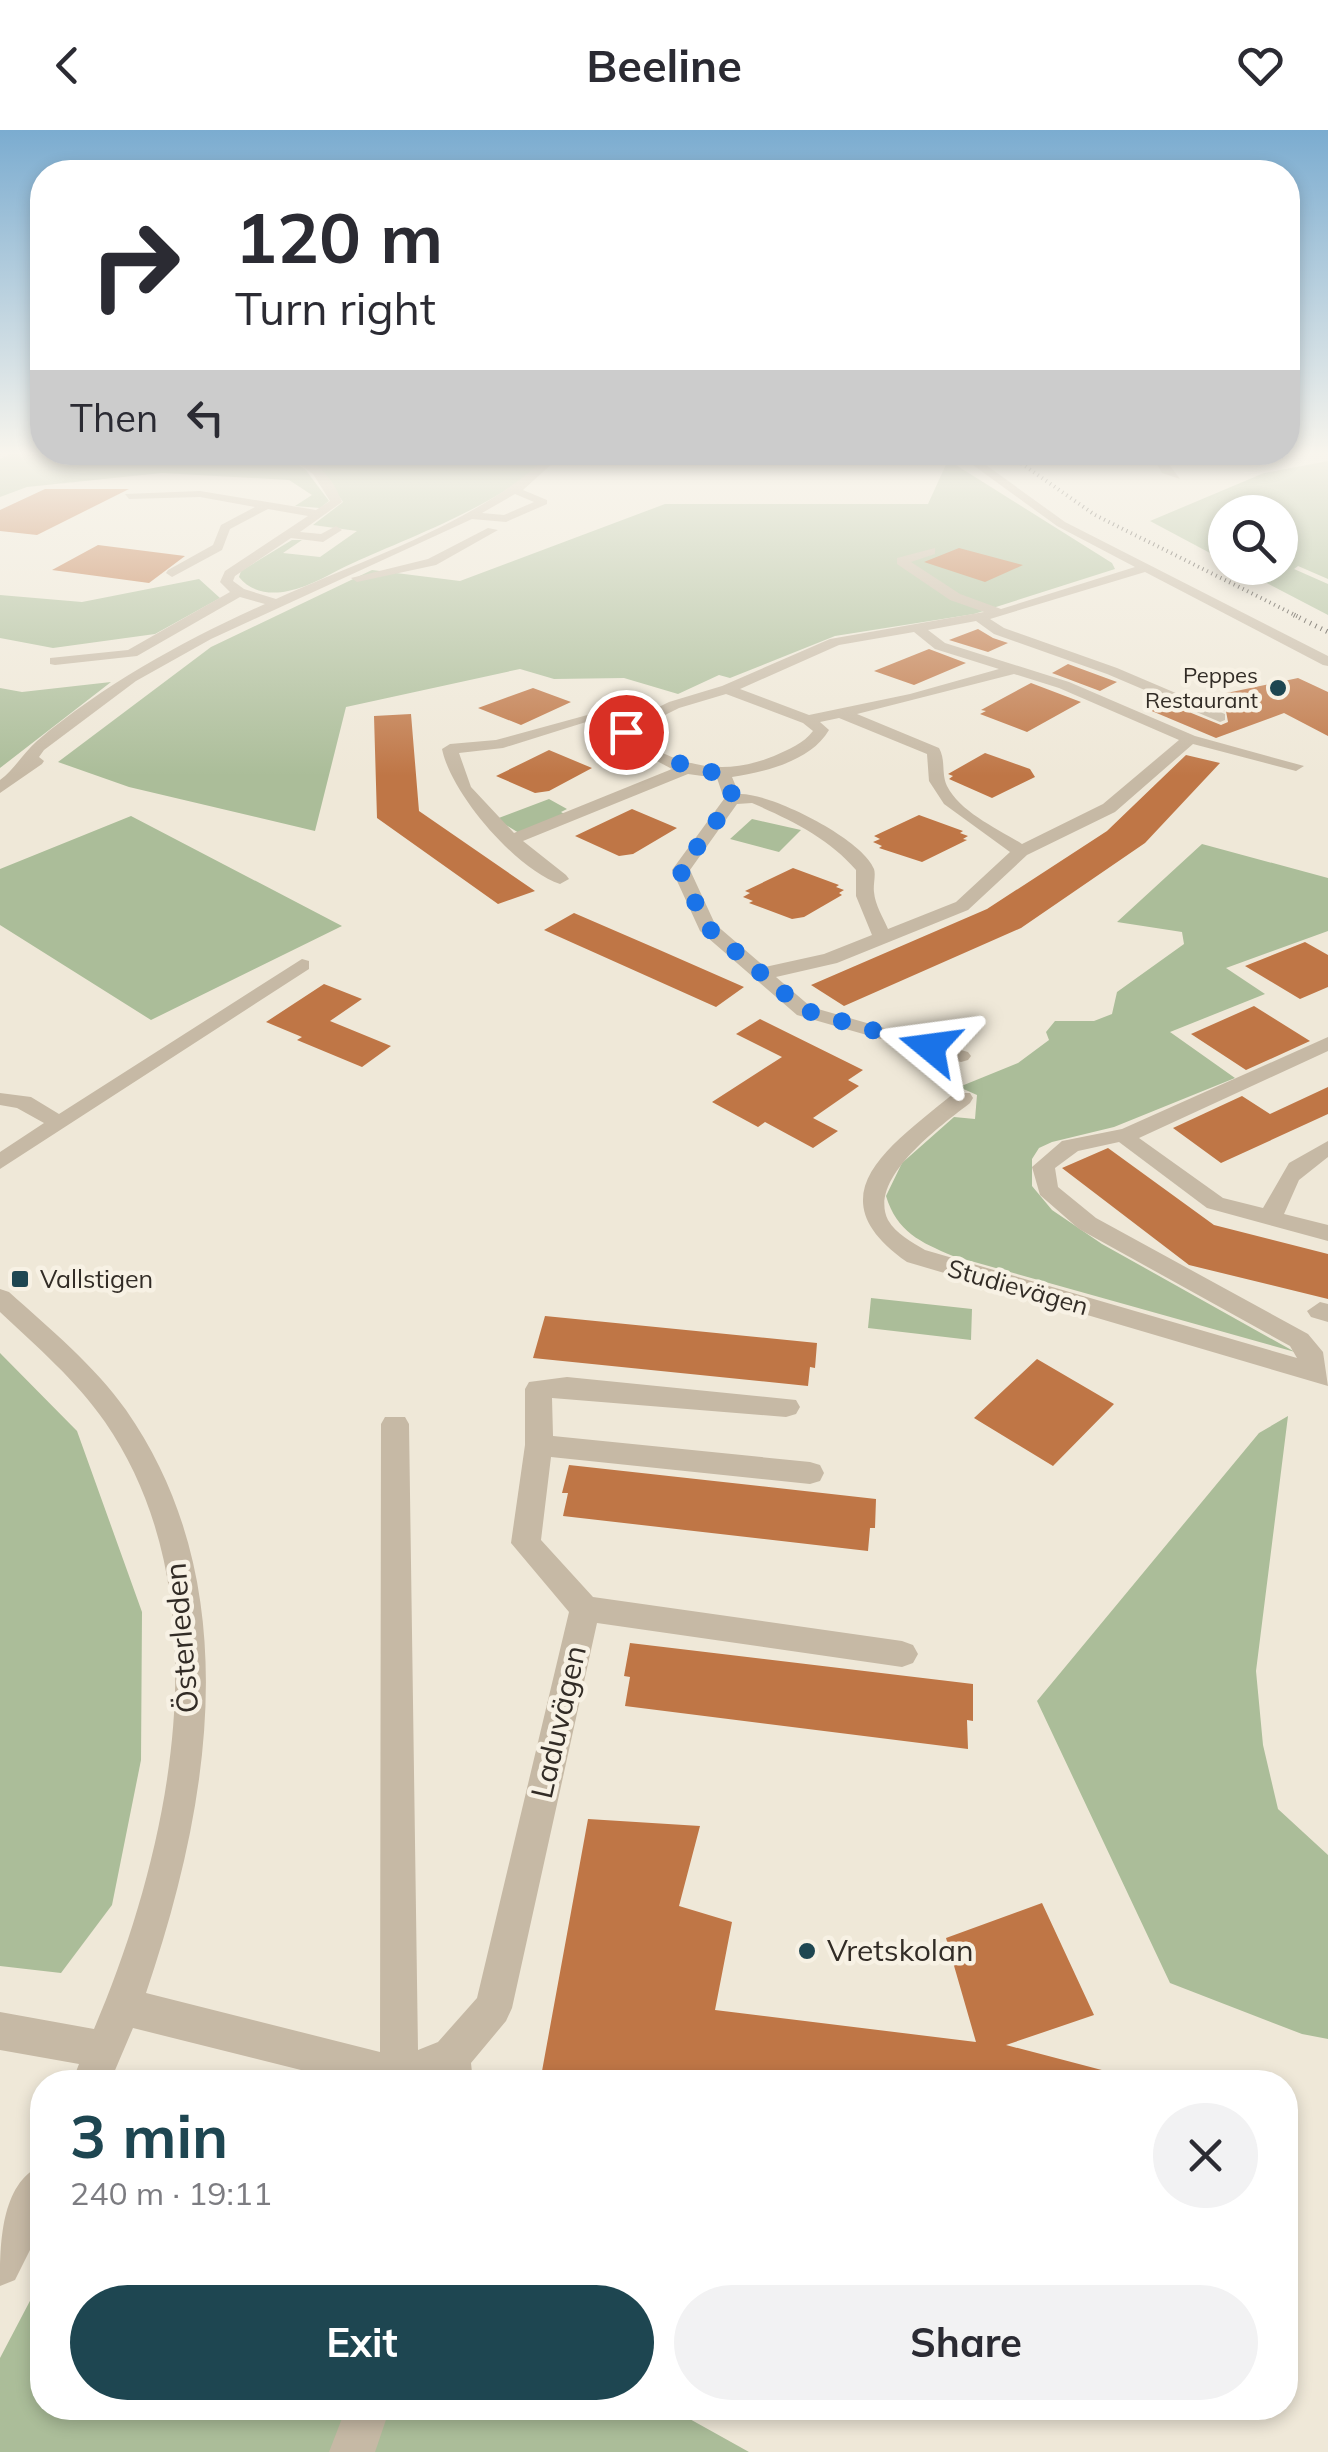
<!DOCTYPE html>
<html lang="en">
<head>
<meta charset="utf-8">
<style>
	:root { --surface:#fff; --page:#f2f2f3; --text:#2b2b33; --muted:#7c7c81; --accent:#1e4651 }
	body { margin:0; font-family:Mulish,sans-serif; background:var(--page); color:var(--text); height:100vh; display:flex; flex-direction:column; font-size:38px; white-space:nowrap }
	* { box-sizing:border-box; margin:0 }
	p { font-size:32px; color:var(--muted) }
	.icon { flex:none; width:55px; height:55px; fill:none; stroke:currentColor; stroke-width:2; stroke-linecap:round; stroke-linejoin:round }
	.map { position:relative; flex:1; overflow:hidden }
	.drawer { position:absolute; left:30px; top:1940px; width:1268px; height:350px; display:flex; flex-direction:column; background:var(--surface); border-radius:40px; box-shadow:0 5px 15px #0003 }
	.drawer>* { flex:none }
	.banner { position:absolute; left:30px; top:30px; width:1270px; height:305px; border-radius:40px; box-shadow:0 5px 15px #0003; background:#fff; color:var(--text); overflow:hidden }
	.fabs { position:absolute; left:1208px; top:365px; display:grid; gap:20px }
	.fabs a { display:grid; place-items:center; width:90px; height:90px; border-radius:50%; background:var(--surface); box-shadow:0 5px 15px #0003; font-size:50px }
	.pin { position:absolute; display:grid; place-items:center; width:85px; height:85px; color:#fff; margin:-42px; border:5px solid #fff; border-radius:50%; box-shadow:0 2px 10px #0007 }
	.me { position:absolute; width:110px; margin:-55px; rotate:286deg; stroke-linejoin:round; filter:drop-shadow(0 0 8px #0008) }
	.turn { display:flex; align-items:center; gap:35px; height:210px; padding:0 40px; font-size:45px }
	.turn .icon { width:130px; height:130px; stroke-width:2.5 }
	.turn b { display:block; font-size:70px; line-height:85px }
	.then { display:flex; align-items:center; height:95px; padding:0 40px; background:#0003; gap:20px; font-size:38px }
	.round { display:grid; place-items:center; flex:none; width:105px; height:105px; border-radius:52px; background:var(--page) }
	.headline { display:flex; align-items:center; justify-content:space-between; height:170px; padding:0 40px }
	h1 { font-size:60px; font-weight:700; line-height:75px; color:var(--accent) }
	.button { display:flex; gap:20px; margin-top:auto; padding:20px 40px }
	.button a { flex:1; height:115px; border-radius:60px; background:var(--accent); color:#fff; font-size:40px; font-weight:700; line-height:115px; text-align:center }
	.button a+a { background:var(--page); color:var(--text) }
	header { display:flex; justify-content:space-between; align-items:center; height:130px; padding:0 40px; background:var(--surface); font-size:45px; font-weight:700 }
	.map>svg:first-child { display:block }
</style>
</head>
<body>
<header><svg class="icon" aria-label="back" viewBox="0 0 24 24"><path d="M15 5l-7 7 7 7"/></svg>Beeline<svg class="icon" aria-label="heart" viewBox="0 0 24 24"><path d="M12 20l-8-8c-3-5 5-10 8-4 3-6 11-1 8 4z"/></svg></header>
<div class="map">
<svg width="1328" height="2322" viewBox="0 0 1328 2322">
	<rect width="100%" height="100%" fill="#efe8d8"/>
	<path fill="#abbd99" d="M18,320L281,323L305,339L329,371L320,378L295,376L312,365L289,350L162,343L27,357L0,367V329Z
		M292,323H549C514,370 407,408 353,433C333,442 310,457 288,461C271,465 250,462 239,447L241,441L292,410H302L283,423L320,427L357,401L313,395L343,372L319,338Z
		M948,330L1112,433L1115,439L974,484L835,506L730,548L719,545L678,564L624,548L554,549L520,539L346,577L315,701L129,657L58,632L211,517L372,440L460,451L665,374H928Z
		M1328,331V449L1298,436L1294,439L1328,454V485L1238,438H1280V382H1225V431L1150,391L1264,343Z
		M199,449L220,468L155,504L53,518L0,508V465L82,472Z
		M111,552L0,638V558L22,562Z
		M549,669L567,679L561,682L566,685L519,703L496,689Z
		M131,686L342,796L151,890L0,795V739Z
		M752,689L801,700L779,722L730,709Z
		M1202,714L1328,748V801L1226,838L1265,864L1170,902L1235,948L1114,997L1052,1012L1039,1018L1032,1029V1056L1052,1080L1102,1114L1295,1222L953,1126C920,1112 897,1102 886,1066L902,1033L954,987L975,989L977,965L959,957L1018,933L1049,910L1046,902L1055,891H1094L1112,884L1117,862L1184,814L1182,802L1117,792Z
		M871,1168L972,1179L971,1210L868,1198Z
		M0,1223L77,1301L142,1482L141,1630L112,1775L61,1843L0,1836Z
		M1288,1286L1256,1541L1263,1615L1278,1679L1328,1725V1909L1302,1904L1170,1853L1037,1571L1259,1303Z
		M42,2148V2278H670L749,2322H0V2228Z"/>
	<path fill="#bf7646" d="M45,359H129L37,405L0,401V380Z
		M98,415L185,426L149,453L52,440Z
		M959,418L1023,435L985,452L924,432Z
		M978,499L993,508L1008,513L988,522L949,510Z
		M929,519L966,533L914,555L874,541Z
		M1068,534L1106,548L1117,552L1100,561L1052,543Z
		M1298,548L1328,562V606L1284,583L1216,608L1147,579L1169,574L1221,595L1228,592L1226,581L1198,569Z
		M1031,553L1081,572L1027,602L980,584L986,581L981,580Z
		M533,558L571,572L521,595L478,578Z
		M411,584L419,681L535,761L498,774L377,688L374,586Z
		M549,620L592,638L549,661L535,663L496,646Z
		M985,623L1030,639L1035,647L992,668L949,649L953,646L948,644Z
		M1186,625L1220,633L1145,713L1021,798L844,876L811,855L987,779L1107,701Z
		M632,679L677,698L633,724L619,726L575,706Z
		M919,685L963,701L960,703L968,706L963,709L967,710L922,732L879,718L882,716L873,712L880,709L874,706Z
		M793,738L839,755L836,757L844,760L839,763L842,765L804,787L792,789L749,773L753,771L743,767L750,763L745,761Z
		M574,783L655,818L744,857L716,877L544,800Z
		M1305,812L1328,825V857L1300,869L1245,836Z
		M324,854L362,869L330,891L391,916L362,937L297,910L302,907L266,892Z
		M1254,876L1310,911L1246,940L1191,904Z
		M760,889L863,940L848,950L859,956L813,988L838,1001L813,1018L765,992L758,997L712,972L782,927L736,904Z
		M1328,957V984L1221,1033L1173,998L1242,966L1270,984Z
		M1108,1018L1214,1095L1328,1124V1169L1189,1135L1062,1038Z
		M545,1186L817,1213L815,1238L810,1237L808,1256L533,1228Z
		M1037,1229L1114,1274L1053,1336L974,1288Z
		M569,1335L876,1369L875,1398H870L868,1421L563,1386L568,1363H562Z
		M630,1513L973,1554V1591L967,1590L968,1619L625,1576L630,1547L624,1546Z
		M588,1689L700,1696L679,1776L732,1792L715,1880L976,1912L946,1808L1042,1773L1094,1885L1006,1915L1117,1944L1116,1952H540Z"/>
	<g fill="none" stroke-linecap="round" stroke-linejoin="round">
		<path fill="#c6b9a5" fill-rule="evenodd" d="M282,322C310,322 333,346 342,372L300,402L321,404L336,396L342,400L323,412L291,408L235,446L233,451L244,459L276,469C369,427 478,393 553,322H565L523,360L547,370V374L506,392L472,389L211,509L136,551L44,620L39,627L44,631L42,634L0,663V650C15,639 23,623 37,611C106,553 183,511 265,474L240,467L137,526L55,535L50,534V528L128,520L230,462L220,452L225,441L308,386L268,379L230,399L222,420L172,447L166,443L168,440L213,415L221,395L255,377L200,367L129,369L125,364L200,361L316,380L330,371L313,344ZM515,364L534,372L504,385L482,383Z
			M743,322H826L821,325Z
			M955,322H968L1065,392L1328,526V536L1323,535L1145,442L990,489L1004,498L1117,538L1225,584V590L1220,592L1107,544L994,504L976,491L928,500L945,513L1069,552L1195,606L1304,636L1296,641L1193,614L1115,682L1027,725L968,780L837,833L776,847L811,877L968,922L971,926L968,930L961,932L797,885L700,801L672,740L724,669L717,648L688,644L523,711L566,745L569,749L560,754C517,740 451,664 442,619L450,614L496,610L602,581V587L503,618L459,623L471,657L514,703L672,639L623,613L618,602L624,594L669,572L722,556L830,509L984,482L950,470L897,434V428L935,418V424L911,432L960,464L1001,479L1135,437L1057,396ZM914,502L935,519L999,539L910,564L809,585L740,559L839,515ZM1014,544L1059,558L1179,610L1103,674L1022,714C998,699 960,682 947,656C941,643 946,630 939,618L857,584ZM726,564L803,593L813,601C803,614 789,619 774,626C723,647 680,636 635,608V600L679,578ZM839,588L927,624L929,651L944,674L1010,722L956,772L888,799C883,787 875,775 874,762C873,755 876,745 874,739C863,709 769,662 739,664L732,647C765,642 811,631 829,600L820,592ZM752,673C789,689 829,708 856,740V766L872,805L824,824L765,837L715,794L690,740L737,674Z
			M1150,322H1160L1180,349L1162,343Z
			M488,398L498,400L436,435L357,452L351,448L428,429Z
			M302,829L309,831V839L0,1039V1022L44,993L17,978L0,975V963L31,967L59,984Z
			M1328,907V921L1139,1008L1223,1068L1263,1078L1289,1033L1328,1011V1027L1299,1050L1284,1084L1328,1095V1111L1207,1078L1119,1012L1078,1021L1055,1038L1058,1057L1096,1088L1308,1204L1323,1222L1328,1256L907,1132C811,1065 893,1014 954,963H970L973,968L970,973C942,995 867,1048 888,1090C896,1104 912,1112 925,1120L1297,1228L1290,1216L1079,1099L1040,1065L1032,1037L1062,1011L1122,999Z
			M0,1159L9,1162C50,1199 94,1235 126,1280C248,1455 210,1675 146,1863L380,1922L381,1294L385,1287H405L409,1294L418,1920L438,1912L477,1868L569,1482L511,1413L525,1315V1259L529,1252L567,1247L796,1270L800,1277L796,1284L786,1287L552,1268L553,1306L810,1332L820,1335L824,1343L820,1351L810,1354L551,1327L541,1410L593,1467L902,1511L913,1515L918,1524L913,1533L902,1537L597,1493L512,1878L506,1891L471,1933L473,1952H349L133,1898L110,1952H72L79,1934L0,1920V1882L94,1899C171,1719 225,1466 105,1292C76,1250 37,1217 0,1182Z
			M1320,1172L1328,1174V1192L1311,1187L1307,1181Z
			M42,2035V2096L15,2150L0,2156C0,2116 0,2053 42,2035Z
			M346,2278H390L375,2322H329Z"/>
		<path stroke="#322c26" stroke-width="4" stroke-dasharray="1 4" stroke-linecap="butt" d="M1005,322L1095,385L1299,487"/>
		<path stroke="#322c26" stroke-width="5" stroke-dasharray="1 5" stroke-linecap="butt" d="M1294,485L1328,502"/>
	</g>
	<linearGradient id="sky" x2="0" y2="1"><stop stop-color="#7bacd0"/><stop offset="0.5" stop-color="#f8f5ed"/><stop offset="1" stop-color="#f8f5ed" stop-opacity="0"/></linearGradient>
	<rect width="1328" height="646" fill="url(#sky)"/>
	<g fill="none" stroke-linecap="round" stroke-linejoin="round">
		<path stroke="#1a73e8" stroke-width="18" stroke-dasharray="0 32.4" d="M626,602C637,633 705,634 725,648C732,653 731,661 732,670L680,740L707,797L804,880L930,917"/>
	</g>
	<g fill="#1e4651" stroke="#f7f1e4" stroke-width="4">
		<circle cx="1278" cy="558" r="10"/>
		<rect x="10" y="1139" width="20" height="20" rx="5"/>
		<circle cx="807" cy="1821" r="10"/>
	</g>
	<g text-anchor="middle" stroke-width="9" stroke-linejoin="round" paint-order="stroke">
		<g font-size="22" fill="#322c26" stroke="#f7f1e4" text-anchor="end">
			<text x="1258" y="553">Peppes<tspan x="1258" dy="25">Restaurant</tspan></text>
		</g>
		<g font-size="25" fill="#322c26" stroke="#f7f1e4" text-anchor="start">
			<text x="40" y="1158">Vallstigen</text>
		</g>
		<g font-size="25" fill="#322c26" stroke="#f7f1e4">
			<text transform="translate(1018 1157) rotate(16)" y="9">Studievägen</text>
		</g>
		<g font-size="30" fill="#322c26" stroke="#f7f1e4">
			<text transform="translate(182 1508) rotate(-95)" y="10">Österleden</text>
			<text transform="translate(559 1592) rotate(-77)" y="10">Laduvägen</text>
		</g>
		<g font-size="30" fill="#322c26" stroke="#f7f1e4" text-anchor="start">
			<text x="827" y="1831">Vretskolan</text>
		</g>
	</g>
</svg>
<div class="fabs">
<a><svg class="icon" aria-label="search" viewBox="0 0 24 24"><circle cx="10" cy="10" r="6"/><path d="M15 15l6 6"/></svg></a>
</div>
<div class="pin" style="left:626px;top:602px;background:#d93025"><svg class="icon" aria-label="arrive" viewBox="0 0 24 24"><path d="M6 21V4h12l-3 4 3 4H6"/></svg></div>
<svg class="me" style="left:930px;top:917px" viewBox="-20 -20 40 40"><path d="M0-17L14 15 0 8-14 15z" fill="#1a73e8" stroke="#fff" stroke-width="4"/></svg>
<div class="banner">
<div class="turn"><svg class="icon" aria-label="right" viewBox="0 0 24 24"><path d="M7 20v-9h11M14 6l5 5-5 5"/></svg><div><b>120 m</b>Turn right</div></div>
<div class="then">Then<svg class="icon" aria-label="left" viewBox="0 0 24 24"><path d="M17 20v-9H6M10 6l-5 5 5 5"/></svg></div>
</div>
<section class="drawer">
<div class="headline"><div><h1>3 min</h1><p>240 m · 19:11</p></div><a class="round"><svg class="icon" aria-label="close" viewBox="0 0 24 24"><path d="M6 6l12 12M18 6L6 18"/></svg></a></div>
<div class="button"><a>Exit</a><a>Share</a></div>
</section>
</div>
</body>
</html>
